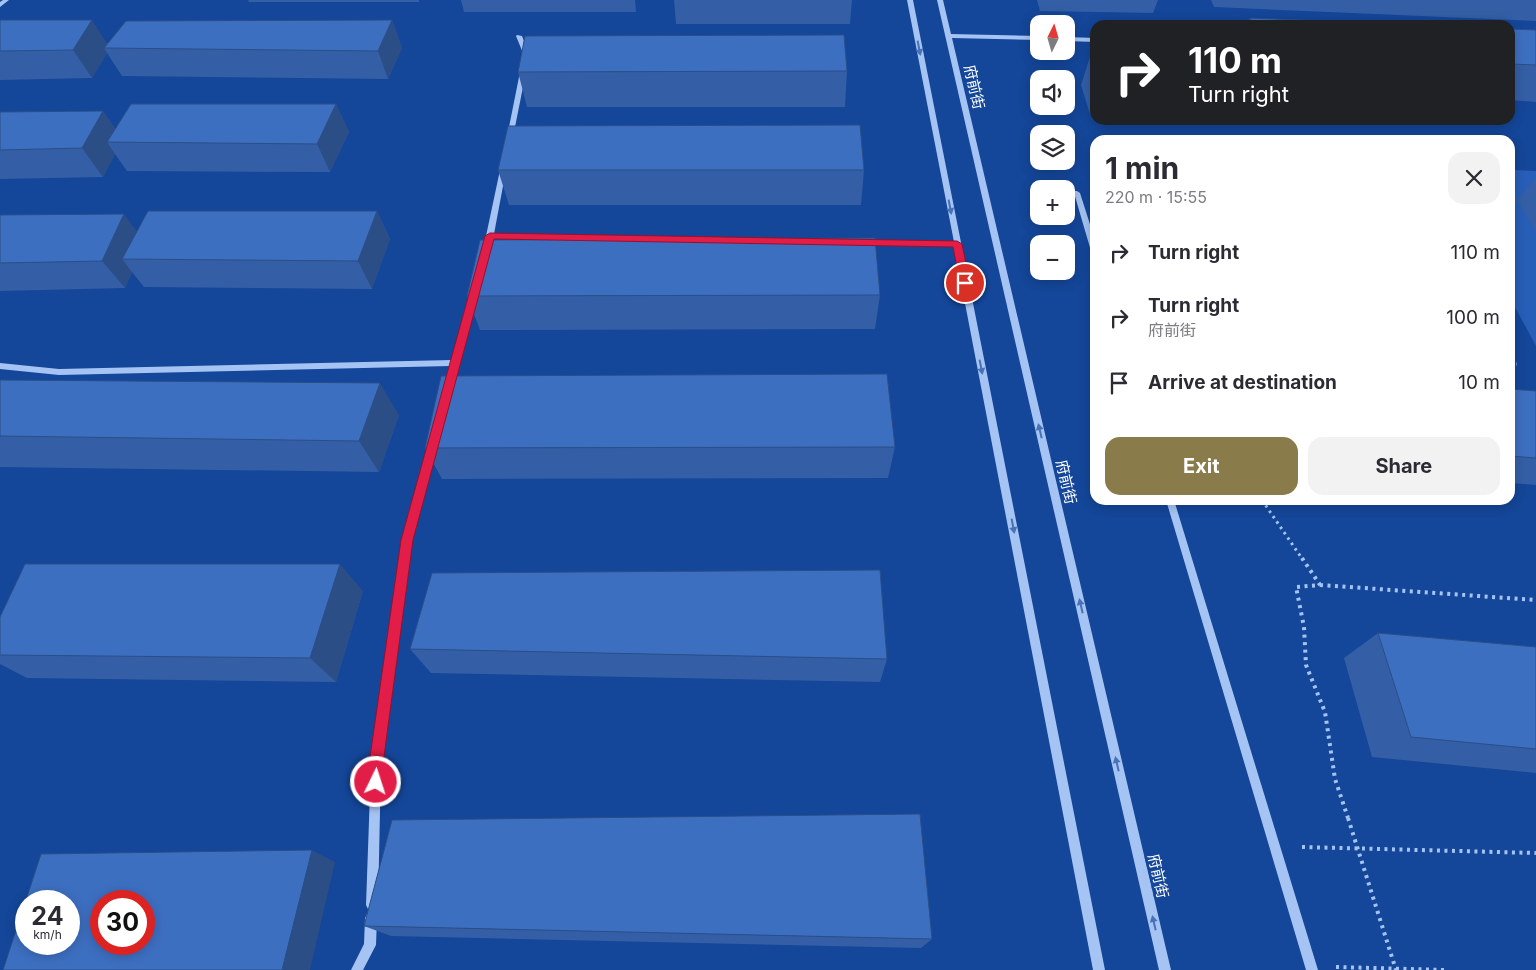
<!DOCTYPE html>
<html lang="en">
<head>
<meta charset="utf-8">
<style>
	:root { --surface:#fff; --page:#f2f2f3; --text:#2b2b33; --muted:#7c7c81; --accent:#8a7b4b }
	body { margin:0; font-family:Inter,"Noto Sans SC",sans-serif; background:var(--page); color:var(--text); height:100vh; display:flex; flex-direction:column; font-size:19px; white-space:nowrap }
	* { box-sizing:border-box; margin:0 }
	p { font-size:16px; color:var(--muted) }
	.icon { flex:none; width:28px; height:28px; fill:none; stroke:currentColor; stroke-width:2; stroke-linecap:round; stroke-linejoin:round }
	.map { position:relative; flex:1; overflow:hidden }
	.side { position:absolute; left:1090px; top:135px; width:425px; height:370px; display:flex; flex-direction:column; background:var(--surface); border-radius:15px; box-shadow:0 2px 12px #0003 }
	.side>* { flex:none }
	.top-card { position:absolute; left:1090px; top:20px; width:425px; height:105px; border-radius:15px; box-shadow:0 2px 12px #0003; background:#202124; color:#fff; overflow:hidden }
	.needle { width:32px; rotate:5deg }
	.fabs { position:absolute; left:1030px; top:15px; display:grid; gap:10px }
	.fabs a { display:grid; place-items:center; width:45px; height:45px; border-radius:10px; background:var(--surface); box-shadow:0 2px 12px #0003; font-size:25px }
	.speed { position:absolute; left:15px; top:890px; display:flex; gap:10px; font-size:25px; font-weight:700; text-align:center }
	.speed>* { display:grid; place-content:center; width:65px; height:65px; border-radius:50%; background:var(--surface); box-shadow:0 2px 12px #0003; line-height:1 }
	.speed small { font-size:12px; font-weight:400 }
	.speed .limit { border:8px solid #d22; background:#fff; color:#111 }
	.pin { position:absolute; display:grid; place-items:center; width:42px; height:42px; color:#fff; margin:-21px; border:2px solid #fff; border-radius:50%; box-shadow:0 1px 5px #0007 }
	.me { position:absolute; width:55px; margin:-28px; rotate:4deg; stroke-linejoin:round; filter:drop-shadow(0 0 4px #0008) }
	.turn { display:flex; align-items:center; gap:18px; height:105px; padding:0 15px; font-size:22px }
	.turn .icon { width:65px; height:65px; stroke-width:2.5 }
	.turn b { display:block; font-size:35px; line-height:42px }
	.round { display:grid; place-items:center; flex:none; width:52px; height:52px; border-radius:15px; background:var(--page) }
	.overview { display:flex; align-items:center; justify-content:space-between; height:85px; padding:0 15px }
	h1 { font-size:30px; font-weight:700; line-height:38px }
	.button { display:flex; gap:10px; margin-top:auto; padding:10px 15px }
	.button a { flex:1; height:58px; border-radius:15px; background:var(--accent); color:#fff; font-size:20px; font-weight:700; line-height:58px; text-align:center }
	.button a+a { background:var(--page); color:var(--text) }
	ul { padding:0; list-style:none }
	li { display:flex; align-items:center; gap:15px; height:65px; padding:0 15px }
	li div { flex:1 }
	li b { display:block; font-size:19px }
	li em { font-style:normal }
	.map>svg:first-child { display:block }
</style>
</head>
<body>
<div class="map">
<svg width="1536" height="970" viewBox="0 0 1536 970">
	<rect width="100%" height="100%" fill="#144699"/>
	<path fill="#275eb7" d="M1510,170L1536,171V346L1510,298Z"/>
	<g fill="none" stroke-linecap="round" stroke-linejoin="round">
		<path stroke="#a6c4f3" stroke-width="3" stroke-dasharray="2.5 4" stroke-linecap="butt" d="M1510,364H1517
			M1262,500L1303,560"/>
		<path stroke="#a6c4f3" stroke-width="4" stroke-dasharray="3 4.5" stroke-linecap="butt" d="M1302,558L1320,585L1296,587L1304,627L1306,665L1325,712L1335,779L1348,818
			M1320,585L1536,600
			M1302,847L1536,853
			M1336,967L1445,970"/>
		<path fill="#a6c4f3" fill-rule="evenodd" d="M3,0H9L0,7V2Z
			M907,0H913L1105,970H1093L954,246L865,245L861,243L865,241L954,242Z
			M937,0H943L951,34L1039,36V40L952,38L1171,970H1159Z
			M517,35L522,36L529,53L528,58L523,57V53L516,36Z
			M1066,37L1095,38V42L1066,41Z
			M523,70L526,72L513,137L510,139L507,137L520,72Z
			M503,168L506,170L494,234L675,237L679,239L675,241L488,238L486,236L500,170Z
			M1075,191H1077L1080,193L1095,240V253L1091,251L1074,193Z
			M474,291L478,294L452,387L448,390L444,387L450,366L59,375L0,369V363L59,369L452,360L470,294Z
			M432,443L435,444L436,446L412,540L381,764L378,905L376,909L372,911L368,909L366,905L371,764L402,540L428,446L429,444Z
			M1166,500H1174L1318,970H1306Z
			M371,912L375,914L377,918L376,945L363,970H351L364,944L365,918L367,914Z"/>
		<path stroke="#a6c4f3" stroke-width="4" stroke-dasharray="3 4.5" stroke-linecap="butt" d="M1348,818L1396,970"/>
	</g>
	<path fill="#345fa6" d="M248,0H419V2H249Z
		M461,0H635L636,12H464Z
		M674,0H852L850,24H676Z
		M1037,0H1158L1153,13L1040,11Z
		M1211,0H1536V21L1214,7Z
		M1250,18L1418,25H1247Z
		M0,20L108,43L392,20L402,48L388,79L122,76L107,53L92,78L0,80Z
		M1510,29L1536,30V102L1510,100Z
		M1090,57H1095V114H1090L1081,85Z
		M847,71L845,107H527L518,72Z
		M336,104L349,132L330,172L127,171L115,154L103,177L0,179V112L103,111L115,129Z
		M498,170H864L861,205H509Z
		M1536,178V232L1517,200Z
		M377,211L390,239L372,289L144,287L132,272L125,288L0,291V215L137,231Z
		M880,295L875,329L480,330L467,296Z
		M0,380L399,415L379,472L0,467Z
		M1510,389L1536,391V485L1510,483Z
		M895,447L888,478L442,479L425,448Z
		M363,591L336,682L27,678L0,664V617Z
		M1378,633L1536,647V773L1372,757L1344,658Z
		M410,649L887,659L880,682L431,673Z
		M364,926L932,939L921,948L391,936Z"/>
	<path fill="#2b4e87" d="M92,20L110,48H104L107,53L92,78L73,50Z
		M392,20L402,48L388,79L378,51Z
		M336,104L349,132L330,172L317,144Z
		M103,111L122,139L107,142L115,154L103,177L82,148Z
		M377,211L390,239L372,289L358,261Z
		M124,214L145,242L122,259L132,272L125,288L102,261Z
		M380,383L399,415L379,472L359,441Z
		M340,564L363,591L336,682L310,658Z
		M312,850L335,862L310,970H282Z"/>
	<path fill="#3d6fc1" stroke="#2b4e87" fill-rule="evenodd" d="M1250,18L1418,25H1253Z
		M0,20H92L73,50L0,51Z
		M392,20L378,51L104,48L126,21Z
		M1510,29L1536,30V65L1510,64Z
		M844,35L847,71L518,72L525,36Z
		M1090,57H1095V72Z
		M131,104H336L317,144L107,142Z
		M103,111L82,148L0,150V112Z
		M860,125L864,170H498L508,126Z
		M148,211H377L358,261L122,259Z
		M124,214L102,261L0,263V215Z
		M875,238L880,295L467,296L480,240Z
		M887,374L895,447L425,448L441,376Z
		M0,380L380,383L359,441L0,436Z
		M1510,389L1536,391V458L1510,456Z
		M25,564H340L310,658L0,655V617Z
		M880,570L887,659L410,649L432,573Z
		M1378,633L1536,647V749L1411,737Z
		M920,814L932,939L364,926L392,820Z
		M312,850L282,970H3L41,854ZM26,901H69V944H26ZM101,901H144V944H101Z"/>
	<defs><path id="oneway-solid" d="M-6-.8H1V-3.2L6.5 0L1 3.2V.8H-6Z" transform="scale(1.25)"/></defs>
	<g fill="#4772b8">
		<use href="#oneway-solid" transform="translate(919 48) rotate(79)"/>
		<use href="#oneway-solid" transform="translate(950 207) rotate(79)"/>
		<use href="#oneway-solid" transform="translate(981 367) rotate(79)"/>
		<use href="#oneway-solid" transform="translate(1040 431) rotate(-103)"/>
		<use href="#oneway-solid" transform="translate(1013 526) rotate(79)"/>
		<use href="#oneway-solid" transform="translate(1081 606) rotate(-103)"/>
		<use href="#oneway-solid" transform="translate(1117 764) rotate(-103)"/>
		<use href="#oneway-solid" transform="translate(1154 923) rotate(-103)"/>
	</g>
	<path fill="#e11d48" stroke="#92132f" d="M490,233L957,241L962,244L970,283L965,287L960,283L953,247L494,239L413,540L383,764L381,787L376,789L371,787L369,782V764L401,540L485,236Z"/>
	<g text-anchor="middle" stroke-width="5" stroke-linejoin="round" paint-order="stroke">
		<g font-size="15" fill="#fff" stroke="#144699">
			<text transform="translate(974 87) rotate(77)" y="5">府前街</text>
			<text transform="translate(1066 482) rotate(77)" y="5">府前街</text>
			<text transform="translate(1158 876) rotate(77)" y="5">府前街</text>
		</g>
	</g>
</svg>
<div class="fabs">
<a><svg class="needle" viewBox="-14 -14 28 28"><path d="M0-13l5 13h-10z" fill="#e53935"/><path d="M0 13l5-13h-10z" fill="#7c7c81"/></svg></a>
<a><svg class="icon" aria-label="sound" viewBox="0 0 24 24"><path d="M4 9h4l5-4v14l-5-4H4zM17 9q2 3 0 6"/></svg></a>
<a><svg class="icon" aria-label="layers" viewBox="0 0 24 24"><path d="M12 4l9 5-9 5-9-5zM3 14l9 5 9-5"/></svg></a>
<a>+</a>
<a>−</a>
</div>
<div class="speed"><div>24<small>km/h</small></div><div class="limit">30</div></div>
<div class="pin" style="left:965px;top:283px;background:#d93025"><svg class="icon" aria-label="arrive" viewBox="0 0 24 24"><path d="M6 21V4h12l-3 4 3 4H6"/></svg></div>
<svg class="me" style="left:376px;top:782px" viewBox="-20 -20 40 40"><circle r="17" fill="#e11d48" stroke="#fff" stroke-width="3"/><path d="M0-11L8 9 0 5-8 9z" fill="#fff"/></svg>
<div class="top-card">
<div class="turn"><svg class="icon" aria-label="right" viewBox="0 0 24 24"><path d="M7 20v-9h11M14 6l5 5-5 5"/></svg><div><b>110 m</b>Turn right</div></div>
</div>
<section class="side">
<div class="overview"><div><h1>1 min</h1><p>220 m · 15:55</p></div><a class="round"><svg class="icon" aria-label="close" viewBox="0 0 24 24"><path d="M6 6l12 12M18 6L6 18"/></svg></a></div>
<ul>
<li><svg class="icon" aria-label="right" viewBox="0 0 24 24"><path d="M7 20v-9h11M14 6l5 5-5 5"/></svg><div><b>Turn right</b></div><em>110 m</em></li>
<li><svg class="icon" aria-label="right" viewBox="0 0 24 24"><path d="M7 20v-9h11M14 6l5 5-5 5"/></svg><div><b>Turn right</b><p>府前街</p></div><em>100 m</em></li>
<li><svg class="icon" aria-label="arrive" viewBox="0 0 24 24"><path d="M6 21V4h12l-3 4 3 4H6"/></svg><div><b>Arrive at destination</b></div><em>10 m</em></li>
</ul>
<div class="button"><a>Exit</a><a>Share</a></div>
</section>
</div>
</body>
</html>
